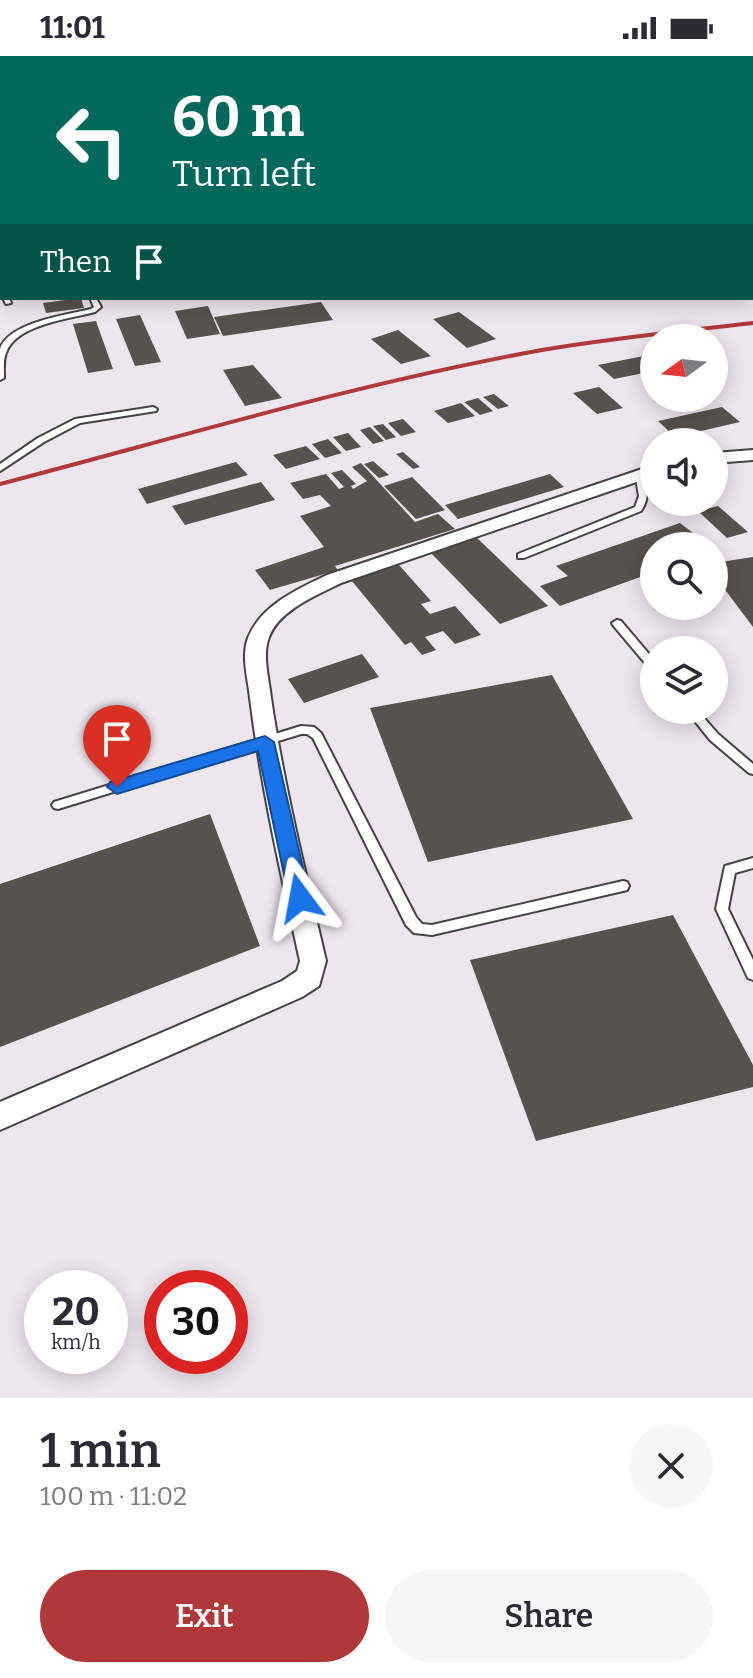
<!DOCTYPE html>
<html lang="en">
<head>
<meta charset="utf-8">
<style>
	:root { --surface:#fff; --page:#f7f7f7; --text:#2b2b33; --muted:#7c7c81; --accent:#b03839 }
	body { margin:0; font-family:Bitter,serif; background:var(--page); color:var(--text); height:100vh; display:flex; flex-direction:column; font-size:30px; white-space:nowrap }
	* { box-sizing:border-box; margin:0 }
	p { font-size:26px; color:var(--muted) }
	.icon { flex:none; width:44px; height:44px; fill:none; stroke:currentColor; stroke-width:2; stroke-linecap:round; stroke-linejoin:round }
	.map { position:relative; height:1342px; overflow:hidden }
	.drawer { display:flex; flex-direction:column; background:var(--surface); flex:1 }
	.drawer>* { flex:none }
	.hud { position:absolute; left:0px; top:0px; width:754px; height:244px; box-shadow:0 4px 20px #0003; background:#00695c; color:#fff; overflow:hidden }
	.needle { width:52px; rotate:255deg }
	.controls { position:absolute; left:640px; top:268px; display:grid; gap:16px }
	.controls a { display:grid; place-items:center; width:88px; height:88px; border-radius:50%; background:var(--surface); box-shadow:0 4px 20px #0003; font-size:40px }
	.speed { position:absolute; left:24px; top:1214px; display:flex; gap:16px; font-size:40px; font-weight:700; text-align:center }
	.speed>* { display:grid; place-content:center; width:104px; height:104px; border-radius:50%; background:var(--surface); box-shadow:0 4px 20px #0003; line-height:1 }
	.speed small { font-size:20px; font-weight:400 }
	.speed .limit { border:12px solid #d22; background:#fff; color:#111 }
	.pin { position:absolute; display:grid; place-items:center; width:68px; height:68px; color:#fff; margin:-82px -34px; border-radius:50% 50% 50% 0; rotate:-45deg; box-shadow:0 0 8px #0007 }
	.pin .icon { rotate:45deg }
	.me { position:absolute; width:88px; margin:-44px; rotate:347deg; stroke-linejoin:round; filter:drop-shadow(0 0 6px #0008) }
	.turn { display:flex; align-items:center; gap:28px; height:168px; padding:0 40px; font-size:36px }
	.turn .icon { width:104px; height:104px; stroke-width:2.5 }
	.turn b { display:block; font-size:56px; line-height:68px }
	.then { display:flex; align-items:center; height:76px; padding:0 40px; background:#0003; gap:16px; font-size:30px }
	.round { display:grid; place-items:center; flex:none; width:84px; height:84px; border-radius:42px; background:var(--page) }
	.overview { display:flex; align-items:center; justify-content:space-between; height:136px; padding:0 40px }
	h1 { font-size:48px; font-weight:600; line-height:60px }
	.primary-button { display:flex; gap:16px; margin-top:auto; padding:16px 40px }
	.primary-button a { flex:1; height:92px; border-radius:48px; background:var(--accent); color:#fff; font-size:32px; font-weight:600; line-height:92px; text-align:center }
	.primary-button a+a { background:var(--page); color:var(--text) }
	.status { display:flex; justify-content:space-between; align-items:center; height:56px; padding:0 40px; background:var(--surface); direction:ltr }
	.status svg { height:22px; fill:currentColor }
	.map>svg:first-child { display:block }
</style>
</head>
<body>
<div class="status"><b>11:01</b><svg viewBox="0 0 49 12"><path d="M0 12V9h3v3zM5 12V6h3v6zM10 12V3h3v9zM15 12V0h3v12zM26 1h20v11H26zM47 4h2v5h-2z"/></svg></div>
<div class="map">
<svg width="753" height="1342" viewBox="0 0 753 1342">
	<rect width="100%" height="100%" fill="#fefcf5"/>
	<path fill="#ede6ed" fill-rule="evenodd" d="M0,0H753V1342H0ZM2,2H752V242H2ZM654,282H714V342H654ZM654,386H714V446H654ZM654,490H714V550H654ZM654,594H714V654H654ZM42,1232H110V1300H42ZM162,1232H230V1300H162Z"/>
	<path fill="#58524e" d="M81,242L84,252L46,257L43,247Z
		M321,246L333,264L223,280L214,261Z
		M208,250L220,278L187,283L175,255Z
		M459,256L496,283L467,292L433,263Z
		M140,259L161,306L135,310L116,263Z
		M96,265L113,313L88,317L73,268Z
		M398,274L431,300L401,308L371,283Z
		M654,298V315L614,323L598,309Z
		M253,309L282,342L245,350L223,314Z
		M599,331L623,352L597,358L573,337Z
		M494,338L509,350L498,353L483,341Z
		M478,342L493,355L480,359L464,346Z
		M461,347L475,360L448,367L434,355Z
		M722,351L740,366L675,381L658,365Z
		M403,363L416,376L401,380L388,367Z
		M383,368L396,381L386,384L373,370Z
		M370,371L384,385L373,388L360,374Z
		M348,377L361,391L346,395L333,381Z
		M328,383L342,397L325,402L312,388Z
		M306,390L320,403L286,413L273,399Z
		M403,396L420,411L413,413L396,398Z
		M373,405L389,419L379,422L364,408Z
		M236,406L248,419L147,448L138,433Z
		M361,407L415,466L438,458L455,473L335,510L338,514L270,534L255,514L324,491L300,460L331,450L320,439L303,443L290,427L326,418L339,433L344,431L331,417L342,414L356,428L351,430L353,433L367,425L352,411Z
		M550,418L564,431L458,463L445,449Z
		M412,421L445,454L416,463L384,430Z
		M261,426L275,444L185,469L172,450Z
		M718,450L748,476L727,482L698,455Z
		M680,467L710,490H654V516L560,550L540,530L568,520L556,510Z
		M476,481L548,550L500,568L431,497Z
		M753,501V571L714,519V507Z
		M399,509L431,545L421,548L430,558L455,550L481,579L455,588L443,575L425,581L436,594L422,599L411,586L405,589L351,524Z
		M362,598L379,621L304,647L288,623Z
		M552,619L633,763L428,806L370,652Z
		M210,758L260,890L0,991V828Z
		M673,859L753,1009V1031L536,1085L470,904Z"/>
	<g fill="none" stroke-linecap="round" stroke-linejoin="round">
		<g stroke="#434343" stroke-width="4">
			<path id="service" d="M0,92H2V96H0Z
				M752,136H753V140H752Z
				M2,166V170L0,171V167Z
				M0,228H2V236H0Z
				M3,242H9L11,247L6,248Z
				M90,242H96L101,251L95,256C70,263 16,268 6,297C3,304 4,314 4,322L0,324C0,315 0,301 0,293C9,266 67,259 91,253L94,251Z
				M153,351L157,353L156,355L80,367L44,386L0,415V408L38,382L75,363Z
				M639,414L643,417C647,431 650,442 641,455L524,502H518V498L635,451L639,440L635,417Z
				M617,564L621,565L654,604V614L650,613L613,569L612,567Z
				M686,654H697L718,678L753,708V718L749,717L710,684Z
				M301,670L314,671L321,677L416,861L422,868L432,869L623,825L627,826L629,830L627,834L623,835L432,879L414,877L406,869L313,682L307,678H301L58,753L54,752L52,749L54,746Z
				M753,802V812L735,817L728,853L753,904V924L748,922L716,853L725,810Z"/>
		</g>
		<g stroke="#434343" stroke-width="4">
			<path id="minor" d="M244,0H258L259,2H245Z
				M347,0H357L358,2H348Z
				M752,11H753V17H752Z
				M0,211H2V219H0Z
				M753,394V404L714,407V397Z
				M654,409V420L341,527C317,539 279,554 269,581C262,599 269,623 271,642C284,731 306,818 326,905L319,930L302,941L0,1074V1046L282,925L297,915L300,905C281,818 261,731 250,642C248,623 241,600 248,582C261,549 298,533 327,519Z"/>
		</g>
		<use href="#service" fill="#fff" fill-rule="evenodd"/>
		<use href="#minor" fill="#fff" fill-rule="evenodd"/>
		<path stroke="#b03839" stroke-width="4" d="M0,428C180,381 359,327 542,294C612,282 683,275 753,267"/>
	</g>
	<path fill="#1a73e8" stroke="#114b97" stroke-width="2" d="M265,680L274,686L310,842L307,848L300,851L292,848L289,842L258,695L117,738L107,731L110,726Z"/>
</svg>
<div class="controls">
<a><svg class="needle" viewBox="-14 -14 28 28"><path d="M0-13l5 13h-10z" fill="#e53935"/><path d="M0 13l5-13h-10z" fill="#7c7c81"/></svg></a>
<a><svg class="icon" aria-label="sound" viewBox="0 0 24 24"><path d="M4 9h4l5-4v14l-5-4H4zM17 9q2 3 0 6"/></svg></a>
<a><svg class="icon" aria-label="search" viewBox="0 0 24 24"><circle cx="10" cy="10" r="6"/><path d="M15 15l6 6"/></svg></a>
<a><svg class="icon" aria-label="layers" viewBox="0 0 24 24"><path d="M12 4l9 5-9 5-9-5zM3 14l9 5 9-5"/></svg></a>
</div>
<div class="speed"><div>20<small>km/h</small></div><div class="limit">30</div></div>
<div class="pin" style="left:117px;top:731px;background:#d93025"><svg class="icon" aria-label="arrive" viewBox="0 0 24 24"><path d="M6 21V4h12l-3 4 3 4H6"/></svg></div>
<svg class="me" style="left:300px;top:842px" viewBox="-20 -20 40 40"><path d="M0-17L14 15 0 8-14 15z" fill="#1a73e8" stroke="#fff" stroke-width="4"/></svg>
<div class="hud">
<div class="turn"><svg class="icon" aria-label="left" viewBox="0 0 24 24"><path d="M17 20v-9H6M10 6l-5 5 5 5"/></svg><div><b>60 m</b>Turn left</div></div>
<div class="then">Then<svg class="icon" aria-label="arrive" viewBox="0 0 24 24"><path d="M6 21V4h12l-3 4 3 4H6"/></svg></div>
</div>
</div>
<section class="drawer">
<div class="overview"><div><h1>1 min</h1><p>100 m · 11:02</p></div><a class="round"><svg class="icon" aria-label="close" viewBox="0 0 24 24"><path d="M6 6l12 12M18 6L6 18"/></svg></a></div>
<div class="primary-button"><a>Exit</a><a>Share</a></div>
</section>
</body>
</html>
